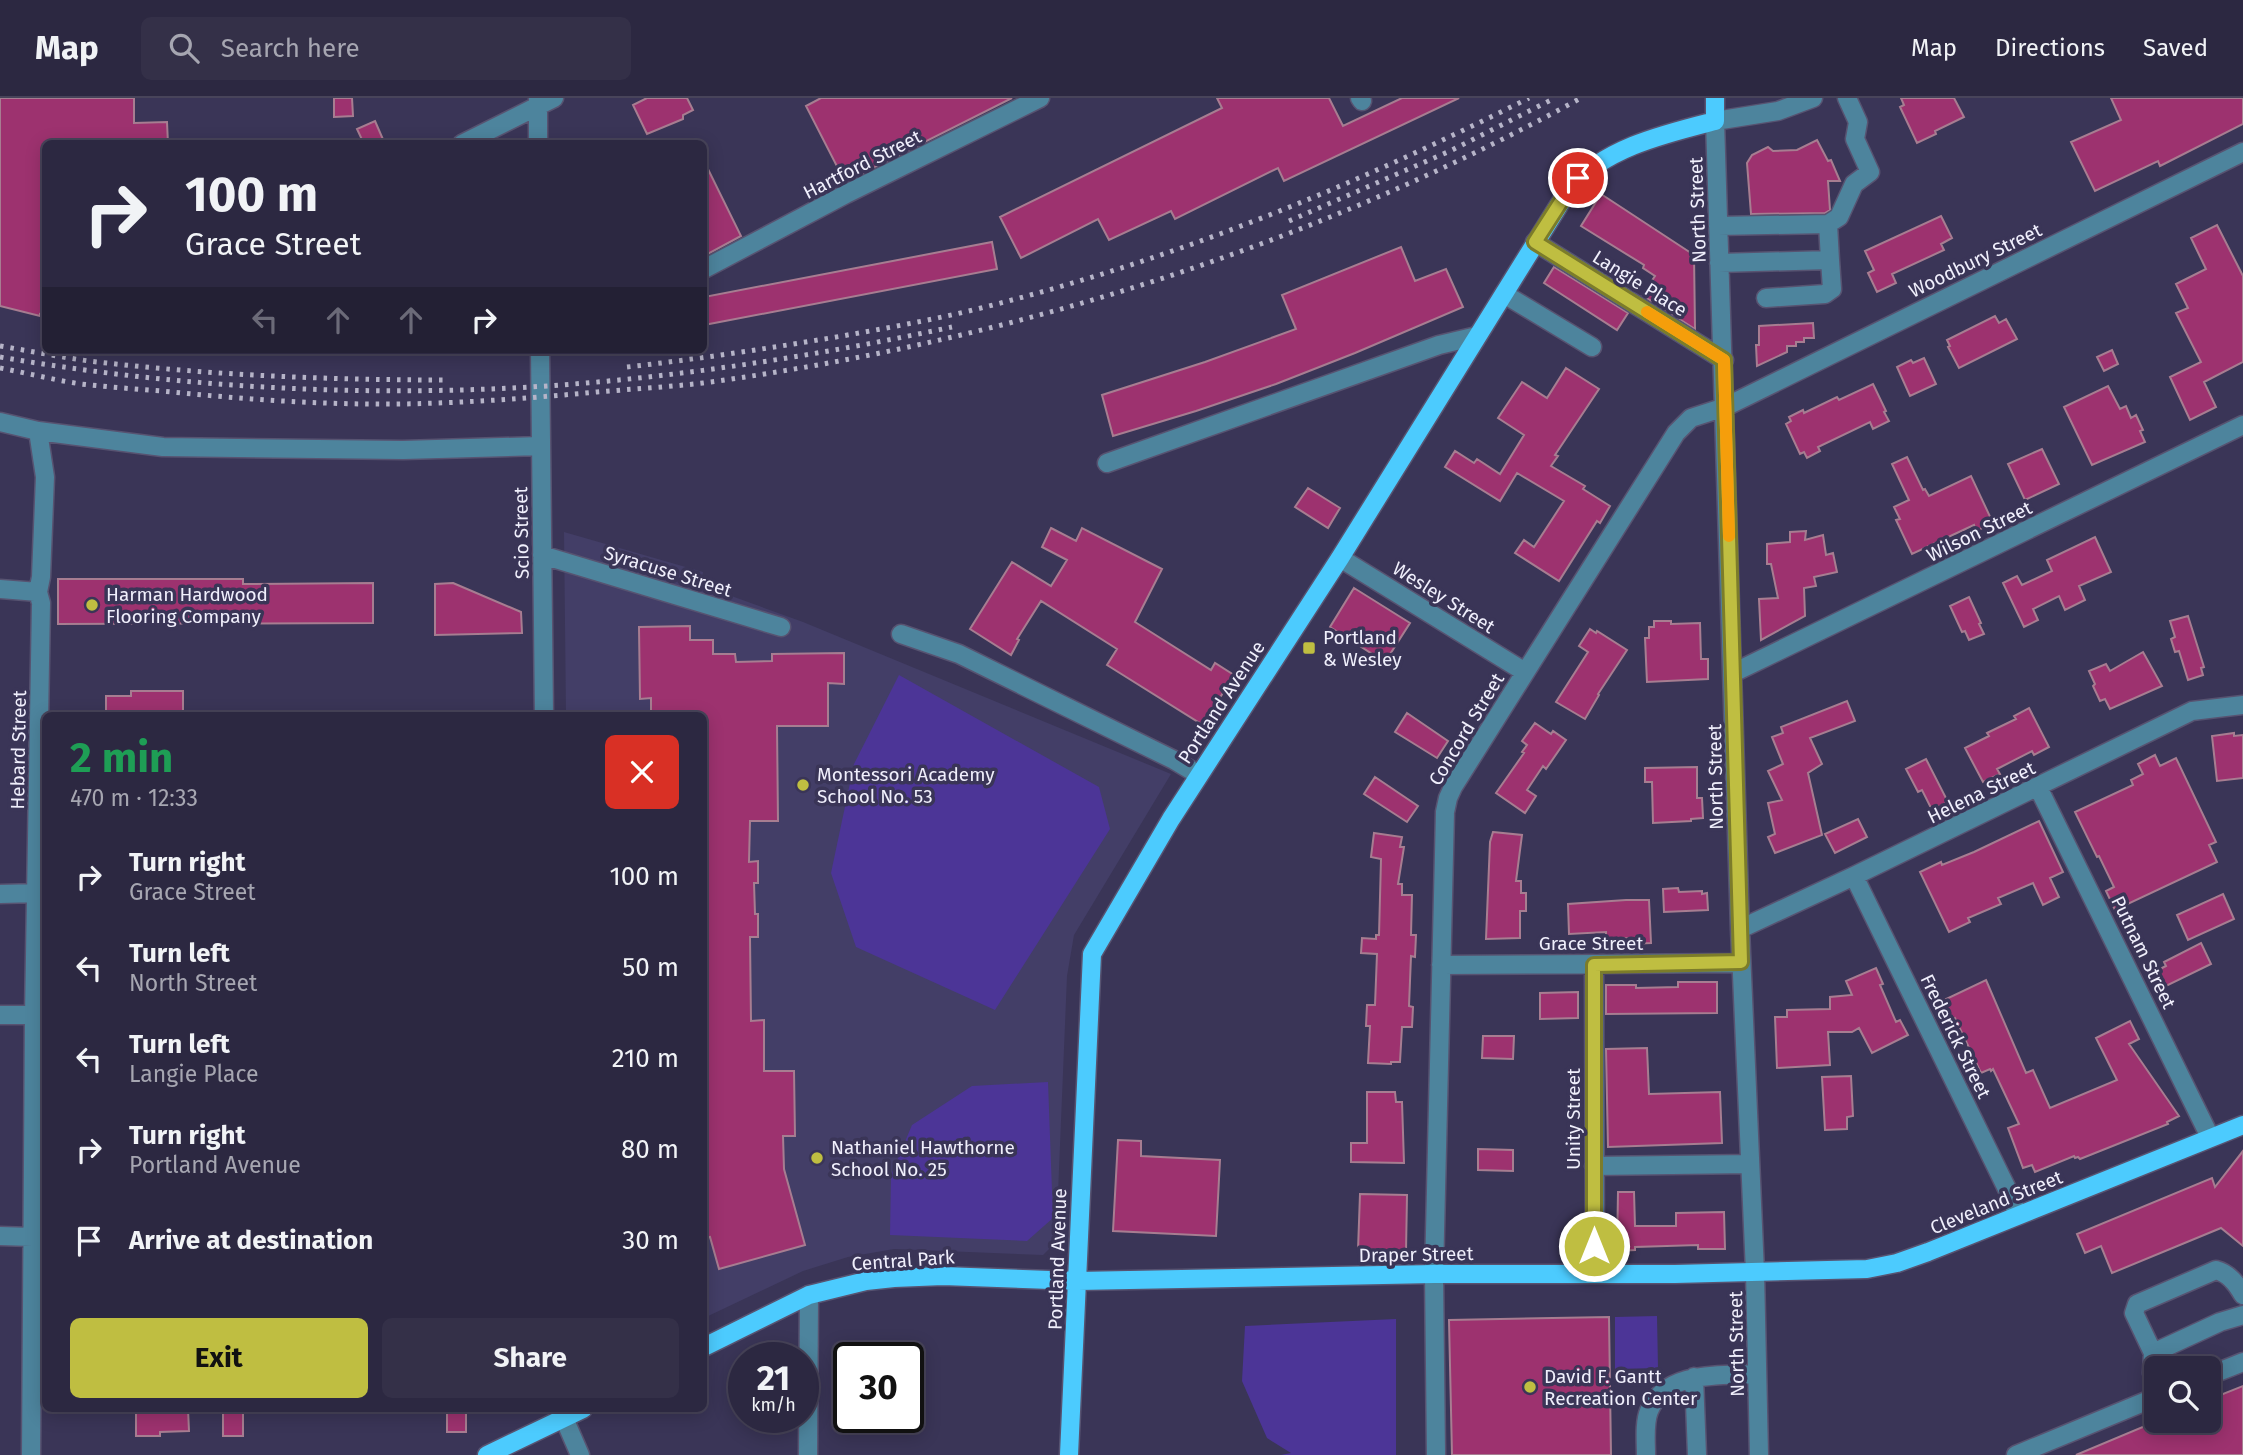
<!DOCTYPE html>
<html lang="en">
<head>
<meta charset="utf-8">
<style>
	:root { --surface:#2c2841; --page:#343048; --text:#f1f3f6; --muted:#a6a6b1; --line:#48445a; --accent:#bfbe41 }
	body { margin:0; font-family:"Fira Sans",sans-serif; background:var(--page); color:var(--text); height:100vh; display:flex; flex-direction:column; font-size:26px; white-space:nowrap }
	* { box-sizing:border-box; margin:0 }
	p { font-size:23px; color:var(--muted) }
	.icon { flex:none; width:38px; height:38px; fill:none; stroke:currentColor; stroke-width:2; stroke-linecap:round; stroke-linejoin:round }
	.map { position:relative; flex:1; overflow:hidden }
	.drawer { position:absolute; left:42px; top:614px; width:665px; height:700px; display:flex; flex-direction:column; background:var(--surface); border-radius:10px; box-shadow:0 4px 18px #0003,0 0 0 2px var(--line) }
	.drawer>* { flex:none }
	.banner { position:absolute; left:42px; top:42px; width:665px; height:214px; border-radius:10px; box-shadow:0 4px 18px #0003,0 0 0 2px var(--line); background:#2c2841; color:var(--text); overflow:hidden }
	.buttons { position:absolute; left:2144px; top:1258px; display:grid; gap:14px }
	.buttons a { display:grid; place-items:center; width:77px; height:77px; border-radius:10px; background:var(--surface); box-shadow:0 4px 18px #0003,0 0 0 2px var(--line); font-size:35px }
	.speed { position:absolute; left:728px; top:1244px; display:flex; gap:14px; font-size:35px; font-weight:700; text-align:center }
	.speed>* { display:grid; place-content:center; width:91px; height:91px; border-radius:50%; background:var(--surface); box-shadow:0 4px 18px #0003,0 0 0 2px var(--line); line-height:1 }
	.speed small { font-size:18px; font-weight:400 }
	.speed .limit { border:4px solid #111; border-radius:10px; background:#fff; color:#111 }
	.pin { position:absolute; display:grid; place-items:center; width:60px; height:60px; color:#fff; margin:-30px; border:4px solid #fff; border-radius:50%; box-shadow:0 2px 7px #0007 }
	.me { position:absolute; width:77px; margin:-38px; rotate:0deg; stroke-linejoin:round; filter:drop-shadow(0 0 5px #0008) }
	.turn { display:flex; align-items:center; gap:24px; height:147px; padding:0 28px; font-size:32px }
	.turn .icon { width:91px; height:91px; stroke-width:2.5 }
	.turn b { display:block; font-size:49px; line-height:60px }
	.lanes { display:flex; align-items:center; height:66px; padding:0 28px; background:#0003; justify-content:center; gap:35px; direction:ltr }
	.lanes .off { opacity:.35 }
	.round { display:grid; place-items:center; flex:none; width:74px; height:74px; border-radius:10px; background:var(--page) }
	.head { display:flex; align-items:center; justify-content:space-between; height:119px; padding:0 28px }
	h1 { font-size:42px; font-weight:700; line-height:52px; color:#1e9e55 }
	.button { display:flex; gap:14px; margin-top:auto; padding:14px 28px }
	.button a { flex:1; height:80px; border-radius:10px; background:var(--accent); color:#111; font-size:28px; font-weight:700; line-height:80px; text-align:center }
	.button a+a { background:var(--page); color:var(--text) }
	ul { padding:0; list-style:none }
	li { display:flex; align-items:center; gap:21px; height:91px; padding:0 28px }
	li div { flex:1 }
	li b { display:block; font-size:26px }
	li em { font-style:normal }
	header { display:flex; align-items:center; gap:42px; box-sizing:border-box; height:98px; padding:0 35px; background:var(--surface); border-bottom:2px solid var(--line) }
	header strong { font-size:33px }
	nav { display:flex; gap:38px; margin-inline-start:auto; font-size:24px }
	.search { width:490px; height:63px; background:var(--page); display:flex; align-items:center; gap:18px; box-sizing:border-box; padding:0 24px; border-radius:10px; color:var(--muted); font-size:26px }
	.map>svg:first-child { display:block }
</style>
</head>
<body>
<header>
<strong>Map</strong>
<div class="search"><svg class="icon" aria-label="search" viewBox="0 0 24 24"><circle cx="10" cy="10" r="6"/><path d="M15 15l6 6"/></svg>Search here</div>
<nav><a>Map</a><a>Directions</a><a>Saved</a></nav>
</header>
<div class="map">
<svg width="2243" height="1357" viewBox="0 0 2243 1357">
	<rect width="100%" height="100%" fill="#3a3557"/>
	<path fill="#433e67" d="M564,434L703,474L701,487L803,524L1171,676L1074,837L1067,878L1056,1144L1043,1157L894,1151L848,1159L803,1173L704,1220V618H566Z"/>
	<path fill="#4c3597" d="M899,577L1099,689L1110,731L995,912L856,849L831,775L854,666Z
		M1048,984L1053,1120L1027,1143L890,1137L891,1077L912,1027L972,988Z
		M1657,1218L1658,1270L1615,1271V1219Z
		M1396,1221V1357H1281L1291,1355L1267,1340L1242,1283L1245,1228Z"/>
	<path fill="#9d326f" stroke="#a77d91" stroke-width="2" d="M0,0H134V25L167,24L168,46H46V217L40,216V218L0,208Z
		M334,0H352L353,18L334,19Z
		M647,0H687L693,12L683,17V21L647,36L633,7Z
		M821,0H1012L845,84L806,8Z
		M1217,0H1329L1343,28L1402,0H1459L1284,83L1278,70L1175,121L1171,113L1109,142L1098,121L1021,160L1000,119L1222,10Z
		M1901,0H1954L1964,19L1935,33L1936,36L1917,45L1900,9L1904,7Z
		M2111,0H2243V26L2160,68L2158,63L2095,93L2071,44L2121,22Z
		M375,23L385,46H364L357,31Z
		M1817,42L1828,63L1831,62L1840,83H1828L1830,112L1825,115L1751,116L1747,65L1752,57L1768,49L1773,53L1797,52Z
		M704,63L741,138L704,158Z
		M1601,96L1694,157L1695,231L1642,197L1655,178L1643,170L1644,167L1581,128Z
		M1941,118L1952,140L1941,146L1944,152L1892,176L1896,185L1877,194L1868,175L1874,172L1865,153Z
		M2217,127L2243,178V264L2204,284L2216,309L2190,322L2170,279L2201,264L2176,215L2188,210L2176,186L2206,171L2191,140Z
		M992,144L997,171L704,227V199Z
		M1401,149L1415,183L1446,171L1463,209L1355,255L1276,286L1196,313L1113,338L1102,297L1205,264L1296,231L1282,197Z
		M1554,169L1628,215L1617,232L1544,185Z
		M1995,218L1999,225L2006,221L2017,241L1959,270L1948,249L1950,248L1947,242Z
		M1813,225L1814,240H1804V244H1796V248H1787V254L1757,268L1756,247H1759V228Z
		M2112,252L2118,266L2104,273L2097,259Z
		M1924,260L1936,286L1910,298L1897,269L1911,262L1913,265Z
		M1566,270L1599,291L1555,357L1558,358L1551,368L1585,388L1583,391L1610,408L1600,425L1597,423L1559,483L1515,455L1524,442L1534,449L1564,403L1517,375L1500,403L1445,369L1455,353L1474,365L1477,361L1500,376L1524,337L1498,320L1522,284L1547,300Z
		M1873,286L1886,313L1884,314L1889,323L1873,331L1870,324L1818,349L1820,353L1807,360L1804,354L1800,356L1786,326L1791,323L1789,319L1803,312L1804,315L1837,299L1839,302Z
		M2108,288L2120,311L2126,308L2131,320L2136,317L2143,332L2140,333L2145,344L2092,367L2064,309Z
		M2042,351L2059,386L2025,402L2008,366Z
		M1907,359L1923,392L1925,391L1929,398L1971,378L1993,425L1976,433L1974,427L1912,456L1896,422L1900,421L1894,409L1909,402L1892,366Z
		M1308,390L1340,410L1328,430L1295,409Z
		M1051,430L1076,443L1082,430L1162,471L1135,524L1211,572L1215,565L1234,577L1203,627L1107,567L1117,551L1041,503L1017,541L1019,542L1011,557L970,531L1012,464L1051,488L1067,462L1042,449Z
		M1806,433L1805,442L1823,437L1826,457L1833,455L1837,474L1814,479L1816,488L1804,490L1805,518L1761,542L1759,501L1778,500L1771,466H1767V446L1790,444V434Z
		M2095,439L2111,474L2079,488L2085,502L2065,512L2059,498L2033,511L2038,522L2024,529L2003,485L2017,478L2022,487L2052,473L2047,462Z
		M58,481H243V486L373,485V525L58,526Z
		M453,485L521,514L522,535L435,537V486Z
		M1354,490L1410,525L1385,564L1330,529Z
		M1969,499L1981,525L1979,526L1984,536L1969,542L1965,533L1962,534L1950,508Z
		M2188,518L2204,569L2201,570L2203,577L2188,582L2179,553L2175,554L2171,541L2175,539L2170,523Z
		M1654,523H1671V526L1700,525L1701,561H1708V581L1647,584L1645,540H1649V529H1654Z
		M690,528V542H713V556H735L736,564L772,563V556L844,555V586L828,585V628H777L778,723H750L749,764L758,763V785H754L755,816H758V839H750L751,923L764,922V973H794L795,1038H783L784,1071L805,1147L719,1171L710,1139L704,1140V618H651V600L640,601L639,529Z
		M1590,531L1596,535L1597,533L1627,552L1598,596L1599,597L1585,621L1556,604L1588,554L1579,548Z
		M2143,554L2162,588L2110,611L2105,601L2100,603L2093,588L2095,586L2089,573L2106,566L2110,573Z
		M131,593H183V618L106,617V598H131Z
		M1847,603L1855,623L1810,640L1822,666L1808,675L1822,737L1775,755L1768,739L1775,736L1768,705L1782,702L1768,673L1783,666L1772,639L1783,635L1781,629Z
		M2029,610L2049,649L2034,657L2032,653L1997,671L2000,676L1983,684L1965,650L1989,638L1987,635L2016,621L2014,618Z
		M1407,615L1448,643L1437,660L1395,634Z
		M1535,625L1551,636L1553,633L1566,642L1546,671L1543,668L1527,692L1536,698L1525,715L1496,695L1524,655L1522,654L1527,647L1522,643Z
		M2234,635V638L2243,637V680L2217,683L2212,638Z
		M2155,657L2160,668L2176,660L2216,744L2209,747L2217,764L2115,812L2106,793L2114,789L2099,758L2097,759L2075,714L2133,687L2131,682L2143,676L2138,666Z
		M1926,661L1948,704L1932,712L1922,692L1918,694L1906,671Z
		M1697,669V700H1702L1703,720L1691,721V723L1653,725L1652,684H1645V670Z
		M1375,679L1418,708L1407,724L1364,696Z
		M1858,721L1867,739L1835,755L1825,736Z
		M2039,723L2063,774L2050,780L2059,799L2043,807L2033,785L1998,800L2001,806L1968,820L1970,824L1949,834L1920,774L1941,764L1942,767L1974,754Z
		M1493,734L1522,737L1516,783H1521V795H1526V813H1520V840L1486,841L1490,744Z
		M1374,735L1402,739L1400,749H1404L1398,786H1402V797H1412L1411,837H1416L1415,859L1411,858L1409,908L1413,909L1412,929H1402L1400,964H1391V966L1368,965L1370,928H1366L1367,907H1375L1377,856L1361,855L1362,840L1376,841V837H1379L1381,761L1371,759Z
		M1678,790L1679,794L1702,793V796L1707,795L1708,812L1664,814L1663,791Z
		M2223,796L2234,821L2188,842L2177,817Z
		M1626,802H1649L1651,845L1628,846V840L1606,842V834L1569,836L1568,806Z
		M2201,845L2211,866L2166,888L2158,872L2166,868L2164,864Z
		M1876,870L1883,886L1880,887L1896,924L1900,922L1908,937L1872,955L1859,930L1852,934H1828L1830,967L1777,970L1775,919H1787V912L1830,911V899L1852,897L1846,883Z
		M1986,882L2026,975L2033,972L2050,1010L2117,982L2096,940L2130,923L2139,941L2129,946L2179,1018L2167,1024L2168,1026L2080,1061L2078,1059L2075,1060L2074,1058L2035,1074L2032,1067L2023,1070L2008,1030L2019,1026L1993,971L1991,973L1990,971L1981,975L1955,920L1951,922L1942,903Z
		M1678,884H1717V915L1606,916V887H1636V890L1678,889Z
		M1578,894V920L1540,921V895Z
		M1483,938H1514L1513,961L1482,960Z
		M1647,950L1649,996L1720,994L1722,1045L1608,1049L1606,951Z
		M1851,978L1853,1018L1847,1019V1031L1825,1032L1822,979Z
		M1367,994H1395L1396,1004H1402L1404,1065L1351,1064V1045H1367Z
		M1118,1042L1141,1043V1058L1220,1062L1216,1138L1113,1133Z
		M1478,1051L1513,1052V1073L1478,1072Z
		M2243,1053V1148L2221,1130L2112,1175L2101,1148L2085,1155L2077,1136L2212,1080L2215,1089Z
		M1618,1094H1634L1635,1128H1676V1115L1724,1114L1725,1151H1698V1147L1635,1149V1152L1617,1153Z
		M1360,1096L1407,1097L1406,1154L1358,1152Z
		M1609,1219L1611,1357H1452L1449,1222Z
		M2243,1288V1357H2076L2157,1323H2208V1302Z
		M136,1311H188L189,1333L160,1334V1338H136Z
		M223,1311H243V1338H223Z
		M447,1311H466V1334H447Z"/>
	<g fill="none" stroke-linecap="round" stroke-linejoin="round">
		<g stroke="#575371" stroke-width="21">
			<path id="minor" d="M538,0V46
				M1360,0L1362,3
				M462,46L554,0
				M1718,128L1828,126
				M1535,144L1724,262
				M1830,162L1828,126L1839,119L1854,86L1870,74L1855,41L1858,24L1847,0
				M1719,165L1830,162L1832,191L1825,196L1766,200
				M704,171L846,96L1040,0
				M1504,196L1592,249
				M540,252L544,618
				M0,324L38,333L163,349L403,352L540,348
				M1107,365L1439,247L1477,238
				M542,457L781,529
				M1340,460L1525,574
				M0,491L38,494
				M901,536L959,556L1174,662L1199,677
				M1733,575L2243,327
				M2038,689L2210,1039
				M1854,778L2010,1097L2018,1117
				M0,796L38,795
				M1740,831L1854,778L2192,613L2243,607
				M1441,867L1741,865
				M1594,867L1595,1175
				M0,917H34
				M1594,1068L1750,1066
				M0,1138L32,1139
				M2153,1255L2134,1215L2137,1206L2216,1172C2228,1175 2237,1186 2243,1197
				M2208,1278L2243,1264
				M1694,1279L1697,1357
				M2156,1287L2152,1275L2153,1255L2220,1224L2243,1217
				M564,1320L580,1357
				M31,1357L34,917L41,505L38,494L41,479L45,379L38,333
				M808,1357L809,1197
				M1436,1357L1434,1176L1445,714L1448,700L1453,689L1676,335L1691,320L1725,309L2243,54
				M1646,1357C1646,1344 1644,1325 1649,1313C1666,1272 1720,1278 1757,1276
				M1759,1357L1755,1174L1740,831L1715,23L1778,13L1813,0
				M2016,1357L2156,1299"/>
		</g>
		<g stroke="#575371" stroke-width="21">
			<path id="major" d="M704,1249L809,1197L866,1183L894,1180L943,1178L1078,1183L1434,1176H1675L1867,1171L1897,1165L1928,1154L2243,1027
				M487,1357L583,1311
				M1069,1357L1092,856L1171,721L1340,460L1569,91C1604,50 1664,36 1715,23V0"/>
		</g>
		<use href="#minor" stroke="#4d849d" stroke-width="18"/>
		<use href="#major" stroke="#4ccbfe" stroke-width="18"/>
		<path stroke="#b6b4c8" stroke-width="5" stroke-dasharray="3.5 7" stroke-linecap="butt" d="M1289,123L1450,53L1555,0
			M0,248C30,253 60,259 89,263C208,277 327,282 446,282
			M0,259C151,285 306,296 459,292C624,288 792,263 952,229
			M627,269C699,261 771,250 842,238C887,230 932,222 977,211C1171,163 1350,90 1529,0
			M0,270C27,275 54,282 81,286C108,289 135,291 162,293C241,301 321,307 400,306C466,305 532,300 597,294C632,291 668,289 703,285C1008,244 1311,148 1581,0"/>
	</g>
	<g fill="none" stroke-linecap="round" stroke-linejoin="round">
		<g stroke="#7c7c2a" stroke-width="18">
			<path id="route" d="M1578,80L1569,91L1535,144L1724,262L1741,864L1594,867V1148"/>
		</g>
		<use href="#route" stroke="#bfbe41" stroke-width="12"/>
		<path stroke="#f59e0b" stroke-width="12" d="M1647,214L1724,262L1729,438"/>
	</g>
	<g fill="#bfbe41" stroke="#3a3557" stroke-width="2.5">
		<circle cx="92" cy="507" r="7"/>
		<rect x="1302" y="543" width="14" height="14" rx="3.5"/>
		<circle cx="803" cy="687" r="7"/>
		<circle cx="817" cy="1060" r="7"/>
		<circle cx="1530" cy="1289" r="7"/>
	</g>
	<g text-anchor="middle" stroke-width="7" stroke-linejoin="round" paint-order="stroke">
		<g font-size="19" fill="#f0effc" stroke="#3a3557">
			<text transform="translate(862 66) rotate(-27)" y="7">Hartford Street</text>
			<text transform="translate(1697 112) rotate(-92)" y="7">North Street</text>
			<text transform="translate(1975 162) rotate(-26)" y="7">Woodbury Street</text>
			<text transform="translate(1640 185) rotate(32)" y="7">Langie Place</text>
			<text transform="translate(1979 433) rotate(-26)" y="7">Wilson Street</text>
			<text transform="translate(521 435) rotate(-91)" y="7">Scio Street</text>
			<text transform="translate(668 473) rotate(17)" y="7">Syracuse Street</text>
			<text transform="translate(1444 499) rotate(32)" y="7">Wesley Street</text>
			<text transform="translate(1221 604) rotate(-57)" y="7">Portland Avenue</text>
			<text transform="translate(1466 631) rotate(-59)" y="7">Concord Street</text>
			<text transform="translate(18 652) rotate(-89)" y="7">Hebard Street</text>
			<text transform="translate(1715 679) rotate(-91)" y="7">North Street</text>
			<text transform="translate(1981 694) rotate(-26)" y="7">Helena Street</text>
			<text x="1591" y="852">Grace Street</text>
			<text transform="translate(2144 854) rotate(64)" y="7">Putnam Street</text>
			<text transform="translate(1956 938) rotate(64)" y="7">Frederick Street</text>
			<text transform="translate(1573 1021) rotate(-90)" y="7">Unity Street</text>
			<text transform="translate(1996 1104) rotate(-22)" y="7">Cleveland Street</text>
			<text transform="translate(1416 1156) rotate(-1)" y="7">Draper Street</text>
			<text transform="translate(1057 1161) rotate(-88)" y="7">Portland Avenue</text>
			<text transform="translate(903 1162) rotate(-4)" y="7">Central Park</text>
			<text transform="translate(1736 1246) rotate(-91)" y="7">North Street</text>
		</g>
		<g font-size="19" fill="#f0effc" stroke="#3a3557" text-anchor="start">
			<text x="106" y="503">Harman Hardwood<tspan x="106" dy="22">Flooring Company</tspan></text>
			<text x="1323" y="546">Portland<tspan x="1323" dy="22">&amp; Wesley</tspan></text>
			<text x="817" y="683">Montessori Academy<tspan x="817" dy="22">School No. 53</tspan></text>
			<text x="831" y="1056">Nathaniel Hawthorne<tspan x="831" dy="22">School No. 25</tspan></text>
			<text x="1544" y="1285">David F. Gantt<tspan x="1544" dy="22">Recreation Center</tspan></text>
		</g>
	</g>
</svg>
<div class="buttons">
<a><svg class="icon" aria-label="search" viewBox="0 0 24 24"><circle cx="10" cy="10" r="6"/><path d="M15 15l6 6"/></svg></a>
</div>
<div class="speed"><div>21<small>km/h</small></div><div class="limit">30</div></div>
<div class="pin" style="left:1578px;top:80px;background:#d93025"><svg class="icon" aria-label="arrive" viewBox="0 0 24 24"><path d="M6 21V4h12l-3 4 3 4H6"/></svg></div>
<svg class="me" style="left:1594px;top:1148px" viewBox="-20 -20 40 40"><circle r="17" fill="#bfbe41" stroke="#fff" stroke-width="3"/><path d="M0-11L8 9 0 5-8 9z" fill="#fff"/></svg>
<div class="banner">
<div class="turn"><svg class="icon" aria-label="right" viewBox="0 0 24 24"><path d="M7 20v-9h11M14 6l5 5-5 5"/></svg><div><b>100 m</b>Grace Street</div></div>
<div class="lanes"><svg class="icon off" aria-label="left" viewBox="0 0 24 24"><path d="M17 20v-9H6M10 6l-5 5 5 5"/></svg><svg class="icon off" aria-label="ahead" viewBox="0 0 24 24"><path d="M12 20V5M6 11l6-6 6 6"/></svg><svg class="icon off" aria-label="ahead" viewBox="0 0 24 24"><path d="M12 20V5M6 11l6-6 6 6"/></svg><svg class="icon" aria-label="right" viewBox="0 0 24 24"><path d="M7 20v-9h11M14 6l5 5-5 5"/></svg></div>
</div>
<section class="drawer">
<div class="head"><div><h1>2 min</h1><p>470 m · 12:33</p></div><a class="round" style="background:#d93025;color:#fff"><svg class="icon" aria-label="close" viewBox="0 0 24 24"><path d="M6 6l12 12M18 6L6 18"/></svg></a></div>
<ul>
<li><svg class="icon" aria-label="right" viewBox="0 0 24 24"><path d="M7 20v-9h11M14 6l5 5-5 5"/></svg><div><b>Turn right</b><p>Grace Street</p></div><em>100 m</em></li>
<li><svg class="icon" aria-label="left" viewBox="0 0 24 24"><path d="M17 20v-9H6M10 6l-5 5 5 5"/></svg><div><b>Turn left</b><p>North Street</p></div><em>50 m</em></li>
<li><svg class="icon" aria-label="left" viewBox="0 0 24 24"><path d="M17 20v-9H6M10 6l-5 5 5 5"/></svg><div><b>Turn left</b><p>Langie Place</p></div><em>210 m</em></li>
<li><svg class="icon" aria-label="right" viewBox="0 0 24 24"><path d="M7 20v-9h11M14 6l5 5-5 5"/></svg><div><b>Turn right</b><p>Portland Avenue</p></div><em>80 m</em></li>
<li><svg class="icon" aria-label="arrive" viewBox="0 0 24 24"><path d="M6 21V4h12l-3 4 3 4H6"/></svg><div><b>Arrive at destination</b></div><em>30 m</em></li>
</ul>
<div class="button"><a>Exit</a><a>Share</a></div>
</section>
</div>
</body>
</html>
